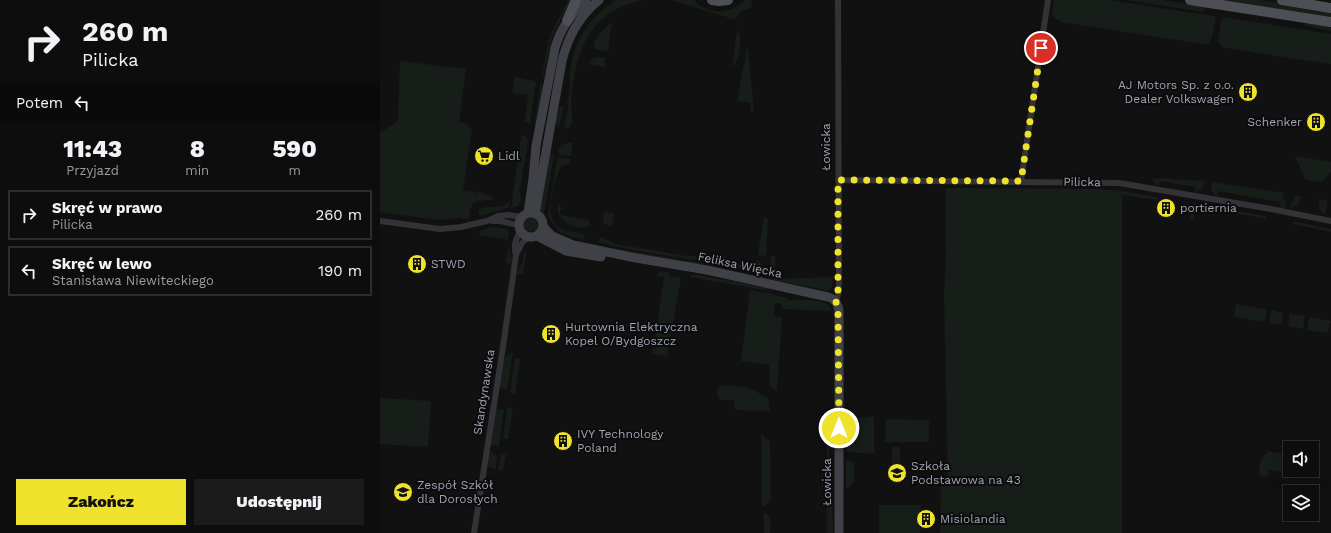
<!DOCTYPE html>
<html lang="pl">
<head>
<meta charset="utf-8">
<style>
	:root { --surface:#0d0d0e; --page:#1b1b1c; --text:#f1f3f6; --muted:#9a9c9e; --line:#2d2d2e; --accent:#efe22c }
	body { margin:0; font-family:"Work Sans",sans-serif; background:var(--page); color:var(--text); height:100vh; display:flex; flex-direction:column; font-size:15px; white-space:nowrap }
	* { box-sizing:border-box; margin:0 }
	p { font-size:13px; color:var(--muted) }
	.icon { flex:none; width:22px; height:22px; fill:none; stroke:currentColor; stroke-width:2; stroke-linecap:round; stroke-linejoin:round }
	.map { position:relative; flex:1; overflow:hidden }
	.sheet { display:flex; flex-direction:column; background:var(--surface); width:380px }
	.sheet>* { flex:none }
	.top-card { background:#0d0d0e; color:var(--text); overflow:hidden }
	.controls { position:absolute; left:903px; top:441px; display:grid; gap:8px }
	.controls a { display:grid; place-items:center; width:36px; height:36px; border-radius:0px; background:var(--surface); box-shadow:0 4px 16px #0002,0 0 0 1px var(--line); font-size:20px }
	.pin { position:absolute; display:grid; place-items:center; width:34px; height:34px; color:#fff; margin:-17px; border:2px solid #fff; border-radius:50%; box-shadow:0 1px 4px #0007 }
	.me { position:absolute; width:44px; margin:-22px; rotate:0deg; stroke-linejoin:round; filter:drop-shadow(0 0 3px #0008) }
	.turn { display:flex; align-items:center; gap:14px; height:84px; padding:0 16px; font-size:18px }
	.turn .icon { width:52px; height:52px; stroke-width:2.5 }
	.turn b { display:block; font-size:28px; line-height:34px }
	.then { display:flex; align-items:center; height:38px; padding:0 16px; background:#0003; gap:8px; font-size:15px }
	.eta { display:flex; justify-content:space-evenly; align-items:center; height:68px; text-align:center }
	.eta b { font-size:24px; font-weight:800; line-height:28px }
	.button { display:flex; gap:8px; margin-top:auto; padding:8px 16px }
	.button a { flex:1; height:46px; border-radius:0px; background:var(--accent); color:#111; font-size:16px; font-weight:800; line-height:46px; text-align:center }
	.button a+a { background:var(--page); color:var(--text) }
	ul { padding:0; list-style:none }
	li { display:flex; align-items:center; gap:12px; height:50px; margin:0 8px 6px; padding:0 8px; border:2px solid var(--line); border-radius:0px }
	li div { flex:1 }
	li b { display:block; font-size:15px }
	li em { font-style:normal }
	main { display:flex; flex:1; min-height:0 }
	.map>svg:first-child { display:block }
</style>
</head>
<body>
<main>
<section class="sheet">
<div class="top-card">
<div class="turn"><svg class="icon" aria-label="right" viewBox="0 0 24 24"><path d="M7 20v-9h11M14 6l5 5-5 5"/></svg><div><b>260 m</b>Pilicka</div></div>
<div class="then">Potem<svg class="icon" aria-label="left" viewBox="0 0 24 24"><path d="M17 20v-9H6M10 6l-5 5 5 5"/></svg></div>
</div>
<div class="eta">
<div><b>11:43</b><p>Przyjazd</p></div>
<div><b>8</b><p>min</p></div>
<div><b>590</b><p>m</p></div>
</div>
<ul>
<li><svg class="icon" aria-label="right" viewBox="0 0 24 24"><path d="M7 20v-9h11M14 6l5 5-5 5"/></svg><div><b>Skręć w prawo</b><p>Pilicka</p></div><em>260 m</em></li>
<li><svg class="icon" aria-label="left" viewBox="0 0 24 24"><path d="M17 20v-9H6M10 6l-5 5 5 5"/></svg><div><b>Skręć w lewo</b><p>Stanisława Niewiteckiego</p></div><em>190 m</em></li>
</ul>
<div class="button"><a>Zakończ</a><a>Udostępnij</a></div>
</section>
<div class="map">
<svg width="951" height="533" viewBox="0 0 951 533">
	<rect width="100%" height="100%" fill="#111112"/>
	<path fill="#171d19" d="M188,0H193L182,17L172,37L164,74L162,77L167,48L171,34Z
		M236,0H264C208,11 196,51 191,101C191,108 193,117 192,123C191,126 189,128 186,129V127L184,125L189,104L187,102C189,96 190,90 190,83C190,79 189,75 190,71C193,41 211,15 236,0Z
		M291,0H314C328,15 351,15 365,0H371L372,8L361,11L355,19H353Z
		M674,0H729L833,16L836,17L832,38L829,44H823L680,22V20L675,19L672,13Z
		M746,0H781L825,7L823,12Z
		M846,0H879L951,11V19Z
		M842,17L951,34V64L895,56L842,47L838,41Z
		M232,22L228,51L215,49L213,46C215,37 225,28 232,22Z
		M936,23L951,26V31L931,27L922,24Z
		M357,30C364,39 359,61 352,68Z
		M367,48H368L374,111H370L371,103L357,101Z
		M216,57L225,58V67L208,64L211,60Z
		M20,61L86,69L79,122L88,124V128L92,129L83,190L96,192L95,194L96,195L97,192L104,193V195H107L108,194L111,195V198L113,196L114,197L112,200C94,200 91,201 89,219L80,218L60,220L0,212V133L18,121Z
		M135,77L155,81L156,84L150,123L145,122L148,95L132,93Z
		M161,82L163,87L157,123L154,127Z
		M180,106L184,107L179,128L175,123Z
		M141,135L145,136L148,139C147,156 142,169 141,185L139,187L141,200L138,206L131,208Z
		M193,142L191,156L180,155L178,152C181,141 184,145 193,142Z
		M170,154L174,155L164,213L166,220L171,229L167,227L165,219L159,209Z
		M915,156L951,162V172L942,182L926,180L924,177Z
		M180,158L190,159L189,164C186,164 183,164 181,167C175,175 170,203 171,213C171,217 173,221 175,224C184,235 200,229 207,237L205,236L204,239L191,237L180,232L173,224L168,216L177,159Z
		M773,178L825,181L821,190L815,192V187L780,181L779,186C775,185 773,182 773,178Z
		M832,182L904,193L903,199L906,202L905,208L900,207L901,202L838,191L837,196C830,193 831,188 832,182Z
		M565,188L717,189L742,191L777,197V200L742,195V533H560L561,487L568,486L564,295L566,256Z
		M915,195L921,196C920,203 916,207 910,209L911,203L914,201Z
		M131,199L128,208L99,216L98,212L100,209C113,203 121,212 131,199Z
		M939,199L948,201L945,215L939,208Z
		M813,203L886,216V219L816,206L813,219H810Z
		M177,205H181L180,213L181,215L208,220L210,223L209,226C205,229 201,227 197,227C184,224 178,218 177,205Z
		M224,212L234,213L232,226L223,224Z
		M384,217L388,218L386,255L384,256L379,255L378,253Z
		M144 225a7 7 0 1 1 14 0a7 7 0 1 1-14 0Z
		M913,221L951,229V232L913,224Z
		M111,227L127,229L129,233L128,240L100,235L99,231Z
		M221,237L236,244L307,256H325L326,257H325L324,259L312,260L231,246L219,242V239Z
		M129,245L132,261L129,264L126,263Z
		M144,251L146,253L143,275L136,274L143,261Z
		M251,251L313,262L325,261L320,265L261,255Z
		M335,255L345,256L344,261L375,266L376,261H380L383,266L382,270H380L378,272L336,262L333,259Z
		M391,256H395V279L453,277L452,287L447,291L445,290L394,280L391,277V272H389Z
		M279,271L288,272L291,276L301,278L287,356L271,354L273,349L277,348V340L275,339L284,277L276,276Z
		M313,274L383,287L396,292L310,277Z
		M370,290L393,294L398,296L408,298V300L412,301L413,299C427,302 450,295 453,315L451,311L402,309V304L395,303L394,316L402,317L397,392L390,386L389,365L361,361Z
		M856,304L887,310L885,322L854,317Z
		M891,310L903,313L901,325L889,323Z
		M910,314L925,316L923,329L908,326Z
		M929,317L951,321L948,331L945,333L927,330Z
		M133,352L127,390L119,388C121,377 120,356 133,352Z
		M137,358L140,359L135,394L130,393L135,359Z
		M344,385L365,387L375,391L388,398L390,411L355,410L354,400H340L338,398L337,392L339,386Z
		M0,398L51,401L48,447L0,444Z
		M127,407L133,408L128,439H123Z
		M116,409L124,410L119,447L110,444Z
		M494,416V454L467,452V419Z
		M506,419L549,420V442H505Z
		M381,434L389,440L390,445L391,498L387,504L382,507Z
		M447,435L452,437L453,442L449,451L450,477L452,487L453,533H447Z
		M512,447H520V466H512Z
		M110,451L113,452V455H117L116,469L107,467Z
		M888,451C904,454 907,453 904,470H903L902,472L889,470L887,477L879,475C880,467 879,456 888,453Z
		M121,453L126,454L123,471L118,470Z
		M466,460L471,461L474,465V482L470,487L466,488Z
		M499,505H541L540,533H499Z
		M384,512C393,517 390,524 390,533H384Z"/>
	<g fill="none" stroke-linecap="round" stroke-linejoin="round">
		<path stroke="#323237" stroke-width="6" d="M458,180L739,183L891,209L951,221
			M641,181L668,0
			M0,221L60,229L81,227L107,221L118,216L129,215L141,217
			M112,221H120L138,225
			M136,255C133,246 136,239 140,231
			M456,302L458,295L459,285L458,0
			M94,533L123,347L136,255L142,243L148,237"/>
		<path stroke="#404047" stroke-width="9" d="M139 225a12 12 0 1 1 24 0a12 12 0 1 1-24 0Z
			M148,213L153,179L156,146L175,48C181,27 191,15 206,0
			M155,214L182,61C188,37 199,16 219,0
			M163,226L166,230L172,236L193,245L256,258L327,270L448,297C455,299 458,303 459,311V533
			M157,236L186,251L221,257"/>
		<path stroke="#4e4e56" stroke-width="10" d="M332,0L339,1L348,0
			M810,0L951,22
			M902,0L951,8
			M187,21L196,0"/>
	</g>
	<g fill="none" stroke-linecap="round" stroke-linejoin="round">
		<path stroke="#efe22c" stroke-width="7" stroke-dasharray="0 12.6" d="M459,428L458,310L456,302L458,295V180L641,181L661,48"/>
	</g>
	<defs>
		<g id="building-disc" transform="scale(1)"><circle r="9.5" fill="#efe22c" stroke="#0c0c0d"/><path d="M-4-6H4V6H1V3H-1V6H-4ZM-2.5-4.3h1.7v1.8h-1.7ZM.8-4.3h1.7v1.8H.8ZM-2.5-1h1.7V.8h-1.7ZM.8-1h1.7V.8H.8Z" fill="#111"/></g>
		<g id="supermarket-disc" transform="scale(1)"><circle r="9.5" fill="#efe22c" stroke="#0c0c0d"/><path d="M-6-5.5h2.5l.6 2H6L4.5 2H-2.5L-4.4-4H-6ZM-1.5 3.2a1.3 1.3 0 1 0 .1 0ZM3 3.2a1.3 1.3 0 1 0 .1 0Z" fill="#111"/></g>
		<g id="school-disc" transform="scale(1)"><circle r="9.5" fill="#efe22c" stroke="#0c0c0d"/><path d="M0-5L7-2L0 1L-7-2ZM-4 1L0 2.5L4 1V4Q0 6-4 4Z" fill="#111"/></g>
	</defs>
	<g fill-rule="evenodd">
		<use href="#building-disc" x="868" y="92"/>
		<use href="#building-disc" x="936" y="122"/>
		<use href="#supermarket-disc" x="104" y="156"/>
		<use href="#building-disc" x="786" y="208"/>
		<use href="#building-disc" x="37" y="264"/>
		<use href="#building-disc" x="171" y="334"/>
		<use href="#building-disc" x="183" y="441"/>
		<use href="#school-disc" x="517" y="473"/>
		<use href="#school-disc" x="23" y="492"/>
		<use href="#building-disc" x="546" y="519"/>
	</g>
	<g text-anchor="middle" stroke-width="4" stroke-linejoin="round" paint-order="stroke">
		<g font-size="12" fill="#a2a3b3" stroke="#0c0c0d" text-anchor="start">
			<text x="854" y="89" text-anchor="end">AJ Motors Sp. z o.o.<tspan x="854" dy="14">Dealer Volkswagen</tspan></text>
			<text x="922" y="126" text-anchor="end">Schenker</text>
			<text x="118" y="160">Lidl</text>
			<text x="800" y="212">portiernia</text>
			<text x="51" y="268">STWD</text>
			<text x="185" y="331">Hurtownia Elektryczna<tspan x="185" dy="14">Kopel O/Bydgoszcz</tspan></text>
			<text x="197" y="438">IVY Technology<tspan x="197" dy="14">Poland</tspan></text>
			<text x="531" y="470">Szkoła<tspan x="531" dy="14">Podstawowa na 43</tspan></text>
			<text x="37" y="489">Zespół Szkół<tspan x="37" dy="14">dla Dorosłych</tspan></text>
			<text x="560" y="523">Misiolandia</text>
		</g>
		<g font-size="12" fill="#a2a3b3" stroke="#0c0c0d">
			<text transform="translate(446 147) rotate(-90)" y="4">Łowicka</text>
			<text transform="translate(702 182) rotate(1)" y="4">Pilicka</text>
			<text transform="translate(360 265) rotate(12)" y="4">Feliksa Więcka</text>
			<text transform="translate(104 392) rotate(-81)" y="4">Skandynawska</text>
			<text transform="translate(447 482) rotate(-90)" y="4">Łowicka</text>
		</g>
	</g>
</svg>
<div class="controls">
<a><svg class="icon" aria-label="sound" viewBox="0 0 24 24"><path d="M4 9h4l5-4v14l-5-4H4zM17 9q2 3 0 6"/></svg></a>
<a><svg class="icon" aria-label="layers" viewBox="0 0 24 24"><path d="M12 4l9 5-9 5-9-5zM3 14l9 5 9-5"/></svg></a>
</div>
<div class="pin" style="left:661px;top:48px;background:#d93025"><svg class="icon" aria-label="arrive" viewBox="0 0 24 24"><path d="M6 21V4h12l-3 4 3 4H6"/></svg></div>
<svg class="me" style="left:459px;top:428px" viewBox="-20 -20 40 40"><circle r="17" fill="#efe22c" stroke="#fff" stroke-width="3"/><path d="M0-11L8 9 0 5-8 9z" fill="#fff"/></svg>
</div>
</main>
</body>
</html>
